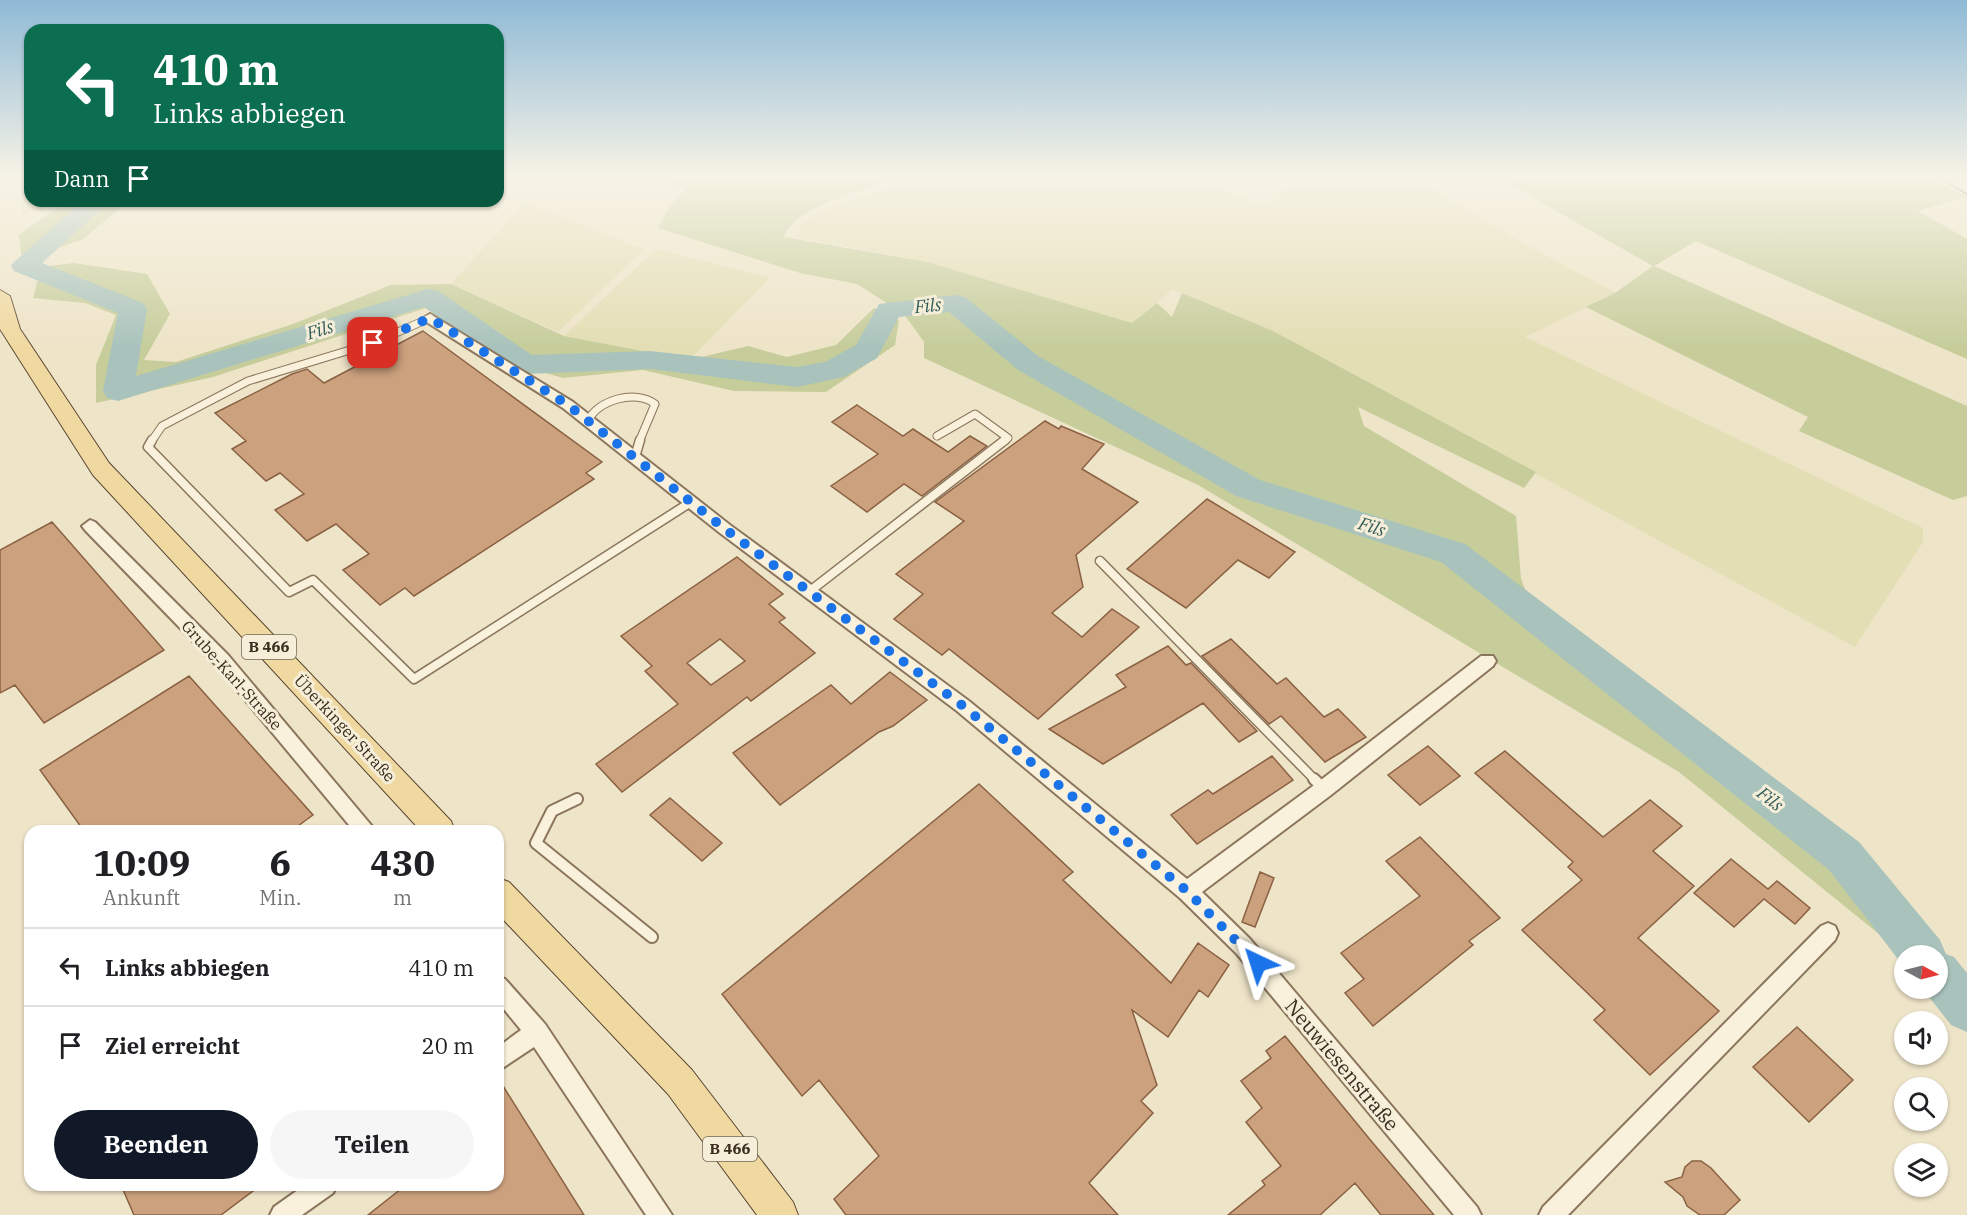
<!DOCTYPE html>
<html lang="de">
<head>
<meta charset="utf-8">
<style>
	:root { --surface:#fff; --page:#f6f6f6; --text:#202124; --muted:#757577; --line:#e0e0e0; --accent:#111827 }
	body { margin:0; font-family:"IBM Plex Serif",serif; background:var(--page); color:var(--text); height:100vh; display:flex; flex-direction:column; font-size:22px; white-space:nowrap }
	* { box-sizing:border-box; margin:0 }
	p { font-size:20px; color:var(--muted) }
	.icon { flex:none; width:33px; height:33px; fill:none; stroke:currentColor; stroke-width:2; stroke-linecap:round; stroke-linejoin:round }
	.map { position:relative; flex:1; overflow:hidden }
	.sheet { position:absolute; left:24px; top:825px; width:480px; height:366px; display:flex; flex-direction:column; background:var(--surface); border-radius:18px; box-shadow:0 2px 4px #0004 }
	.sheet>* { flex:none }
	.top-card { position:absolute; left:24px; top:24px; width:480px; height:183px; border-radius:18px; box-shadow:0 2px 4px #0004; background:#0b6e4f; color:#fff; overflow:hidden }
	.needle { width:39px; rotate:97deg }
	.buttons { position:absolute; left:1894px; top:945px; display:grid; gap:12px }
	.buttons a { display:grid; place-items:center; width:54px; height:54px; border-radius:50%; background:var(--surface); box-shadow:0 2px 4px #0004; font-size:30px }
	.pin { position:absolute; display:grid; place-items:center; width:51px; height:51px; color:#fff; margin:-26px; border-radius:12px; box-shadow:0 3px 9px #0006 }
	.me { position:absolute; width:66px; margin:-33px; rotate:319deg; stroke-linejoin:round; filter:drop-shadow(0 0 4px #0008) }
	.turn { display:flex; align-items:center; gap:21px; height:126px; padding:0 30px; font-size:27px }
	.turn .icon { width:78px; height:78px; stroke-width:2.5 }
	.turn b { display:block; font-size:42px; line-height:51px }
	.then { display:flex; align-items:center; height:57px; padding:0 30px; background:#0003; gap:12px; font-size:22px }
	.eta { display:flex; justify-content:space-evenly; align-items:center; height:102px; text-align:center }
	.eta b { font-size:36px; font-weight:700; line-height:42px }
	.button { display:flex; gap:12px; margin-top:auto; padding:12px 30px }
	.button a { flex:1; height:69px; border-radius:36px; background:var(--accent); color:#fff; font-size:24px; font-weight:700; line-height:69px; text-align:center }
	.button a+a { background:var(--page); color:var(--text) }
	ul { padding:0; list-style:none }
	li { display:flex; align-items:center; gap:18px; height:78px; padding:0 30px; border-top:2px solid var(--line) }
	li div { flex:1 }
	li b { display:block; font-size:22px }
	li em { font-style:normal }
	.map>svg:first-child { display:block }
</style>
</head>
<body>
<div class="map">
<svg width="1967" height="1215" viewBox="0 0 1967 1215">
	<rect width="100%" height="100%" fill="#eee4c8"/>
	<path fill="#e4deb5" d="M20,177H30V201H61L45,209L22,215Z
		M919,177H1186L1268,206L1297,177H1412L1530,247L1615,293L1525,337L1923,528V542L1855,647L1273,331L1173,289L1132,323L927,262L796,237L799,227L818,212Z
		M525,203L644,249L558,332L451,284Z
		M656,249L770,278L689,360L564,336Z"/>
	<path fill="#c6cd9b" d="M663,177H903C874,187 794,205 784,237L927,262L1132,323L1157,303L1172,317L1182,293L1273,331L1536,472L1524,488L1358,407L1364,426L1516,516L1521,579L1545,640L1749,774L1910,955L1905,956V959L1890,943L1679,772L1198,485L924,358V342L904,314L857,284L800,273L658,228L669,208L686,189L669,184Z
		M1496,177H1931L1966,197L1918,211L1967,239V359L1696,241L1654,266L1967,406V496L1953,500L1799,431L1808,417L1586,307L1615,293L1653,266Z
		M66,201H129L83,239L22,261L19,235Z
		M74,263L147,274L170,314L144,360L176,362L293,324L391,285L451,284L564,336L689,360L748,346L787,357L836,345L874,308L899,321L895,345L826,392L734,391L643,370L563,378L515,364L456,313L429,307L213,377L96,403V365L116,315L85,303L33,298L41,267Z"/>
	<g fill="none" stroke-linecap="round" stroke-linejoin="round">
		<path fill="#a9c3bc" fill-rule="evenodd" d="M82,201H110L42,263L143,303L147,309L136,376L428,289L438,291L532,355L650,351L797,367L825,362L856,345L879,304L955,295L965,297L1038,356L1260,480L1465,544L1859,842L1940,940L1946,954L1954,957L1967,973V1032L1951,1025L1922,988H1938V956H1905V968L1829,870L1441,562L1236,496L1018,370L949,312L899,317L877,358L844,377L797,387L650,369L526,374L516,372L424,307L118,401L107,398L103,391L118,313L14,271L11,265Z"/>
	</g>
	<path fill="#cca17e" stroke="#8a6143" stroke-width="1.5" fill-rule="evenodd" d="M423,331L602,462L586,473L594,479L414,596L405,588L380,605L343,570L369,554L336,524L307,541L275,510L304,494L280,473L266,481L232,449L246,441L215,413L292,374L307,369L324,383Z
		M857,405L903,436L913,429L948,452L970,436L987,446L922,496L904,484L867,512L831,486L878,454L832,422Z
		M1045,421L1059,429L1061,426L1104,444L1082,469L1138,502L1076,555L1083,587L1052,613L1082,637L1112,609L1139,627L1038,719L949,649L942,655L894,619L923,594L896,574L964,521L935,502Z
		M1207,499L1295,552L1269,578L1238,560L1186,608L1127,569Z
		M52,522L164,650L44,723L15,685L0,693V550Z
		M737,557L783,594L769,604L785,618L779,622L815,653L751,701L747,697L622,792L596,764L678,704L645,671L652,666L621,636ZM720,639L745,661L711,685L687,663Z
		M1231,639L1277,684L1286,678L1324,717L1338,709L1366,737L1325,762L1281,716L1269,724L1202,656Z
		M1168,646L1186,665L1191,663L1257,731L1239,742L1203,703L1103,764L1049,729L1126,687L1116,675Z
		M890,672L927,700L893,726L879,732L780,805L733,753L831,685L851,704Z
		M189,676L313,815L291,831H84L40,770Z
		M1428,746L1460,776L1420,805L1388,775Z
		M1505,751L1603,837L1650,800L1682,826L1653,851L1694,886L1638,938L1719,1011L1650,1075L1594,1020L1605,1010L1522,930L1582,880L1568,867L1573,862L1475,773Z
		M1272,756L1293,780L1197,844L1171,815L1208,790L1213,794Z
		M979,784L1073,872L1063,880L1171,983L1198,943L1229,965L1208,997L1199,990L1168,1037L1132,1010L1157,1085L1141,1101L1153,1113L1089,1183L1118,1215H846L834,1199L879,1156L819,1080L802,1096L722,994Z
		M670,798L722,843L702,861L650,815Z
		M1420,837L1500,918L1469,941L1473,945L1373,1026L1345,993L1364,979L1341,953L1420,896L1386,861Z
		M1731,859L1768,889L1777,881L1810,908L1795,924L1764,899L1734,927L1694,893Z
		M1260,872L1274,878L1255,927L1242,922Z
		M1797,1027L1853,1080L1809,1122L1753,1067Z
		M1285,1036L1372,1142L1434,1215H1381L1355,1183L1320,1215H1228L1265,1185L1262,1181L1281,1166L1246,1122L1262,1108L1241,1081L1271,1058L1266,1051Z
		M498,1078L584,1215H368L406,1185H498Z
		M1692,1161H1701L1711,1168L1740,1200L1724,1215H1700L1687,1206L1683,1197L1665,1182L1682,1177L1685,1167Z
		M121,1185H261L221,1215H134Z"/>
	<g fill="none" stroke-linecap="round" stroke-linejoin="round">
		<g stroke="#8b765d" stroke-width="9">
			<path id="lane-far2" d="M588,421C597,400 636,389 655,404L639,442
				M937,436L975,414L1008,438L1003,442
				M151,442L162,426L248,381L373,343L430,318"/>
		</g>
		<g stroke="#8b765d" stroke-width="11">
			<path id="lane-far1" d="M152,440L148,447L289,592L313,580L414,679L691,502
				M635,457L640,440
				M1100,561L1316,781
				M810,591L1005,440"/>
		</g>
		<g stroke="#8b765d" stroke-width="14">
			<path id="lane" d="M1314,779L1324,789
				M577,799L552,811L536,843L652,937"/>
		</g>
		<g stroke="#8b765d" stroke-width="4">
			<path id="street" d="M430,314L573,402L730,525L969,701L1187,879L1317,783L1481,656H1493L1496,661L1493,666L1331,795L1202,892L1250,939L1477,1207L1481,1215H1454L1236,953L1180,898L957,711L720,533L563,408L425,321L424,318Z
				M90,520L95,522L228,655L376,831H354L216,665L85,530L82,526Z
				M1828,923L1835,926L1838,933L1835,940L1568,1215H1539L1543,1207L1821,926Z
				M498,976L505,979L545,1024L672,1215H646L534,1047L498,1071V1047L521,1030L498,1002Z
				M305,1185H337L333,1193L302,1215H270L274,1207Z"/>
		</g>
		<g stroke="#6d5740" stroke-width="4">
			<path id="secondary" d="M1940,177H1959L1967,182V193Z"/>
		</g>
		<g stroke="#594431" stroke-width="2">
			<path id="primary" d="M0,290L10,296L20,329L109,463L451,821L455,831H421L93,475L0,329Z
				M498,878L509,882L692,1070L793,1202L798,1215H757L668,1094L498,914Z"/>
		</g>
		<use href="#lane-far2" stroke="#f9f1db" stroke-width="7"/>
		<use href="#lane-far1" stroke="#f9f1db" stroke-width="8"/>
		<use href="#lane" stroke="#f9f1db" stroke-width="10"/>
		<use href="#street" fill="#f9f1db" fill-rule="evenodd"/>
		<use href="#secondary" fill="#f9f1db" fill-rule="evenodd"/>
		<use href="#primary" fill="#f0d9a1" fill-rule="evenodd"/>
	</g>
	<linearGradient id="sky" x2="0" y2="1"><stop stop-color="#8fbad6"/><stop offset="0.51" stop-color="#f7f3e6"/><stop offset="1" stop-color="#f7f3e6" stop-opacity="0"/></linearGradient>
	<rect width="1967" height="347" fill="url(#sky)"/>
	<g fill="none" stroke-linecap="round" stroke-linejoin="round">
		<path stroke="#1a73e8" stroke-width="10" stroke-dasharray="0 18" d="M373,343L430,318L568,405L725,529L963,706L1187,891L1258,963"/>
	</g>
	<g text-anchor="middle" stroke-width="6" stroke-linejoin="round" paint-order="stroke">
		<g fill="#f6eed8" stroke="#736857" stroke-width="1.5">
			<rect x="242" y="635" width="54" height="24" rx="4.5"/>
			<rect x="703" y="1137" width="54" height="24" rx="4.5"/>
		</g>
		<g font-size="15" font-weight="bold" fill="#3b2e20">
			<text x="269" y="652">B 466</text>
			<text x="730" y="1154">B 466</text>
		</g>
		<g font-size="16" fill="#3b2e20" stroke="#f6eed8">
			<text transform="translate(232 675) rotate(48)" y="6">Grube-Karl-Straße</text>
			<text transform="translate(345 728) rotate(47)" y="6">Überkinger Straße</text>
		</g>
		<g font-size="18" font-style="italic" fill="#305b59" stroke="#f6eed8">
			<text transform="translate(928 306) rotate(-6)" y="6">Fils</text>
			<text transform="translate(320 330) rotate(-17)" y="6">Fils</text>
			<text transform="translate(1372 527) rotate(18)" y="6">Fils</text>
			<text transform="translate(1770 799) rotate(38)" y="6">Fils</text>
		</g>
		<g font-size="20" fill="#3b2e20" stroke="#f6eed8">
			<text transform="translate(1342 1065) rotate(50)" y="7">Neuwiesenstraße</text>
		</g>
	</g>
</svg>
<div class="buttons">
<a><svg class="needle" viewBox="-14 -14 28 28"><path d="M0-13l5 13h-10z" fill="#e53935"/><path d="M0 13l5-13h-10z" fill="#757577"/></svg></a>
<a><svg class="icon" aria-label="sound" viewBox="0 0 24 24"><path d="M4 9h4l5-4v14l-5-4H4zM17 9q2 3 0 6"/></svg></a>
<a><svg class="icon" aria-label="search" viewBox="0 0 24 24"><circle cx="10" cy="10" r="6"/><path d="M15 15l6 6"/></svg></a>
<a><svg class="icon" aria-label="layers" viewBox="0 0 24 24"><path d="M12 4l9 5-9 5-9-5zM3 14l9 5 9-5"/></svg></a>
</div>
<div class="pin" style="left:373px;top:343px;background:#d93025"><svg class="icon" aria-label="arrive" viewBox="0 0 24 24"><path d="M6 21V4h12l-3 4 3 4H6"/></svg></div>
<svg class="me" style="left:1258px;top:963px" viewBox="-20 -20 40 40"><path d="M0-17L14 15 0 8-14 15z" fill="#1a73e8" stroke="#fff" stroke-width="4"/></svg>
<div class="top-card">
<div class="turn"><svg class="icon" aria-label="left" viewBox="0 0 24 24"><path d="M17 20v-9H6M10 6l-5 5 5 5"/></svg><div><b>410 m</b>Links abbiegen</div></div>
<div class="then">Dann<svg class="icon" aria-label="arrive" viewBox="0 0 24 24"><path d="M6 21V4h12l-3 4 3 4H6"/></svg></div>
</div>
<section class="sheet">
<div class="eta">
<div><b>10:09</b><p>Ankunft</p></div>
<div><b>6</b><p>Min.</p></div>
<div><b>430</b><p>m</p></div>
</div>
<ul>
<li><svg class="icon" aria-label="left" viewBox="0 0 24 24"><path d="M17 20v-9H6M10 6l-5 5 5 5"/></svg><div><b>Links abbiegen</b></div><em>410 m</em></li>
<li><svg class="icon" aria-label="arrive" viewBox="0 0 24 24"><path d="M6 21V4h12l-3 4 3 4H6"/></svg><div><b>Ziel erreicht</b></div><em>20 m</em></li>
</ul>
<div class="button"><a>Beenden</a><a>Teilen</a></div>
</section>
</div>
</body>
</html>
